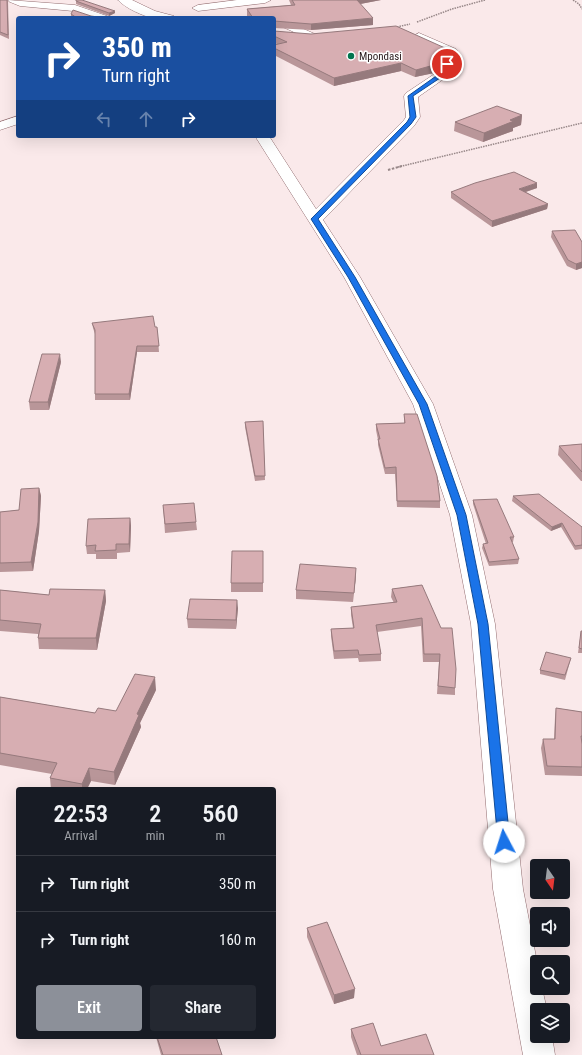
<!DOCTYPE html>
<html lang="en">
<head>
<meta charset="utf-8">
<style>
	:root { --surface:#171b24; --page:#242831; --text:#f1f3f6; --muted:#9ea1a6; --line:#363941; --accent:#8c9099 }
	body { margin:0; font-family:"Roboto Condensed",sans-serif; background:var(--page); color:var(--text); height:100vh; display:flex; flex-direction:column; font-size:15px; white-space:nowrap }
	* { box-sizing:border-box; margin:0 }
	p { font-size:13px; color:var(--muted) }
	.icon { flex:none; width:22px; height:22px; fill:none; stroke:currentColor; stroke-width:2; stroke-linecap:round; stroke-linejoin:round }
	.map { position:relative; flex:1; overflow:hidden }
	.sheet { position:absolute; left:16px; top:787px; width:260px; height:252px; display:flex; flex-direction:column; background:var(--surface); border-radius:4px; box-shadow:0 4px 16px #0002 }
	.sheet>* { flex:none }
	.hud { position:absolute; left:16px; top:16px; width:260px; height:122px; border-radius:4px; box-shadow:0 4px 16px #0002; background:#1a4fa0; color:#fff; overflow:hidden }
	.needle { width:26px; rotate:166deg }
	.controls { position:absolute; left:530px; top:859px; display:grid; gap:8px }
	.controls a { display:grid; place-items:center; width:40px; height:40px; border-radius:4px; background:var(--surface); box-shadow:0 4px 16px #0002; font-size:20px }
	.pin { position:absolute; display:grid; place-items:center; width:34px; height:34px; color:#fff; margin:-17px; border:2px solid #fff; border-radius:50%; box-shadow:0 1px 4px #0007 }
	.me { position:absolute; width:44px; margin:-22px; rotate:355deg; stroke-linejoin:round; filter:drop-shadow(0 0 3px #0008) }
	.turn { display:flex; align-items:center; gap:14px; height:84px; padding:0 20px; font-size:18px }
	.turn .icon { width:52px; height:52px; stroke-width:2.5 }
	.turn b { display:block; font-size:28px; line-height:34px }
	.lanes { display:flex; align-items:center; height:38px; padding:0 20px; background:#0003; justify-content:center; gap:20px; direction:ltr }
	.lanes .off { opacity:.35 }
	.eta { display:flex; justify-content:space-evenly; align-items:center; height:68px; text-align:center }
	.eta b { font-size:24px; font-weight:600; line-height:28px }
	.cta { display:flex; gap:8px; margin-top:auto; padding:8px 20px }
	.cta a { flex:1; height:46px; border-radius:4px; background:var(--accent); color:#fff; font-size:16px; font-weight:600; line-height:46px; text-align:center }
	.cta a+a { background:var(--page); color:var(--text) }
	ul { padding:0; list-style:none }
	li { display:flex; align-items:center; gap:12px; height:56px; padding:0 20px; border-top:1px solid var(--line) }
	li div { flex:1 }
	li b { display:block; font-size:15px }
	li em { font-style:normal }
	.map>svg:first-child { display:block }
</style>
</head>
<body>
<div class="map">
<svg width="582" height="1055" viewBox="0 0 582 1055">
	<rect width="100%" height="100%" fill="#fae9ea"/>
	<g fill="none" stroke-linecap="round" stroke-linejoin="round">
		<g stroke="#936e71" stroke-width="1">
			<path id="street" d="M8,0L75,5L107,16L109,18H92L73,11L20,6L10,2Z
				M118,0H132L155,11L174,16L176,18C168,18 160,19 153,18C143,16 125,8 118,0Z
				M237,0H271L265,3L198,11L192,8L198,5Z
				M274,16L315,34L317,36L315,38H307L274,23V18H269Z
				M419,33L456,49L459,54L445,78L418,97L420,117L414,126L323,220L360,277L433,404L472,515L495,624L523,889L537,962V988H542L547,1010H537V1036H552L555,1055H523L493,889L471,624L450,515L413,404L344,277L255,136H269L316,209L404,120L406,117L404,96L406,93L436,73L447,54L415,39L413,37L415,35Z
				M18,116V124L0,130V122Z"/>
		</g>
		<path stroke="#978788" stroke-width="1.5" stroke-dasharray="1.5 1" stroke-linecap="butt" d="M573,0L579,4L582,9
			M417,22L452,9L485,0
			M397,27L410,24
			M398,167L582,123"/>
		<path stroke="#978788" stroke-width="2" stroke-dasharray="2.5 1.5" stroke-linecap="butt" d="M388,170L402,166"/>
		<use href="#street" fill="#fff" fill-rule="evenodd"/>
	</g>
	<path fill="#b99699" d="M0,0H8L9,39L0,35Z
		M289,0H381L360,4L373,25L311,30L274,28V18H248L247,16V9L291,5Z
		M76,1L115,13L109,16L76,4Z
		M71,14L91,16L98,18H73L71,17Z
		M274,31L445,48V55L434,73L415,77L401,71L334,86L274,55V45L277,44L274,43Z
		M522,115L521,125L513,128V131L483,142L454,131L455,122Z
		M537,188L526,192L548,204L547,209L492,227L451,198V192Z
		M552,231L582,242V268L576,270L567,266L551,237Z
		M92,323L157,327L159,352H137L130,400H95V334L93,328Z
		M61,362L49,410H30L29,402Z
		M404,414L440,501V508L397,507L395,474H385L378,445V440L376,430V424L404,423Z
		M263,421L265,480L255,481L245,427V422Z
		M582,444V481H581L558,455L559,446Z
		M39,488L41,496L39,531L33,571L0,572V512L19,510Z
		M513,496L582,527V549L575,550L561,527L551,531L512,501Z
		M473,500L514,537L513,542H512L519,559L518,564L489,566L482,548L483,544H486L473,504Z
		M163,505L196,522L197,530L165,533Z
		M130,518L131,526L130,552L117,553V559H96V554H87L86,546Z
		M263,551V592H231V583Z
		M356,576L353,602L296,599V590Z
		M422,585L455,688V695L437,694L439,662H423L421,626L377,632L381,654V661L359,662L358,658L334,659L331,636V629L353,628L351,615V607L394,603L391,597L392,589Z
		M0,590L49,595L105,590L106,601L97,650L39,649L38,638V634L0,631Z
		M238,608L236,629L188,628L187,619Z
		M581,631H582V653H578Z
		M571,658L565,680L540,674V670Z
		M156,690L140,723L141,727L115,785L91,781L87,789H51L50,778L52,774L0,765V697L95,713L116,711Z
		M556,708L582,712V776L545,775L541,748L543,739H554L555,717Z
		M307,928L354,998L334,1004L307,937Z
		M351,1029L381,1046L434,1055H357L351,1037Z
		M156,1037H216L222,1055H161Z"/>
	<path fill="#967a7d" d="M355,0H381L355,5Z
		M115,11V13L109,16V13Z
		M373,18V25L311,30V24Z
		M445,48V55L434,73L415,77L416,70Z
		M401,63V71L334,86V78Z
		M522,115L521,125L513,128V131L483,142L484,133L510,120Z
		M537,183V188L519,194V189Z
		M548,204L547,209L492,227V221Z
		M582,262V268L576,270V264Z
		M137,346V352L130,400L129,394Z
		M60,354L61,362L49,410L48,402Z
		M39,488L41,496L39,531L33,571L31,562Z
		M130,518L131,526L130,552L129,544Z
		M562,523L561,527L551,531L552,527Z
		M356,568V576L353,602L354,593Z
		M105,590L106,601L97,650L96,638Z
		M237,600L238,608L236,629V620Z
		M155,677L156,690L140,723L141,727L115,785L114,772L137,714Z
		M89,768L91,781L87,789H82V784Z
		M355,989L354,998L334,1004V995Z"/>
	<path fill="#d7aeb2" stroke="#967a7d" d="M0,0H7L8,35L0,32Z
		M76,0H82L115,11L109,13L76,1Z
		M292,0H357L373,18L311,24L274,21V18H253L247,9L295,5Z
		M73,10L91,16L98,17L94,18H77L71,14Z
		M396,26L445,48L434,65L416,70L401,63L334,78L274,48V45L287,42L274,36V31L311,34Z
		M497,106L522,115L510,120L514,121L484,133L455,122Z
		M514,172L537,183L519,189L548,204L492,221L451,192L475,183Z
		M575,230L582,242V262L576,264L568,260L552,231Z
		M153,316L155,327H157L159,346H137L129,394H95V330L92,323Z
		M42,354H60L48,402H29Z
		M404,414H417L437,476L440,501H397L396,467L385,468L378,439H380L376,424L405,423Z
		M263,421L265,476H255L245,422Z
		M582,444V472L559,446Z
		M39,488L38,522L31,562L0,563V512L19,510L21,489Z
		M539,494L582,527V545L575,546L562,523L552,527L513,496Z
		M497,499L514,537H510L519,559L489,562L483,544L488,543L473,500Z
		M194,503L196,522L165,524L163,505Z
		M130,518L129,544H116V550L95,551L96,545L86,546L88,519Z
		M232,551H263V583H231Z
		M300,564L356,568L354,593L296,590Z
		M422,585L441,628H452L456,669L455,688L438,686L440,654H424L422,618L376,625L381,654L359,655L358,650L334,651L331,629L354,628L351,607L397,602L392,589Z
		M50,589L105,590L96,638H38L41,624L0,620V590L49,595Z
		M190,599L237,600L236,620L187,619Z
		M581,631H582V649L579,648Z
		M546,652L571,658L565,675L540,670Z
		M135,674L155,677L137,714L139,715L114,772L89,768L82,784L50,778L57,763L0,753V697L95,713L98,708L116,711Z
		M556,708L582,712V736H581L582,744V767L547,766L543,739H555Z
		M327,922L355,989L334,995L307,928Z
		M373,1023L381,1046L426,1034L434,1055H361L351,1029Z
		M157,1037H216L222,1055H163Z"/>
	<path fill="#1a73e8" stroke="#114b97" d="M445,63L449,64L443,76L413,96L416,117L411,124L318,219L355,277L427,404L466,515L488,624L510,842L508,846L504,847L499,846L498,842L478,624L457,515L419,404L348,277L311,219L407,122L410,117L408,96L439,74Z"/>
	<circle fill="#02754f" stroke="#fff" stroke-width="1.5" cx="351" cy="56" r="4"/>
	<g text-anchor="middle" stroke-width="3" stroke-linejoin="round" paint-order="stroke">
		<g font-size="11" fill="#28191b" stroke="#fff" text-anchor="start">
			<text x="359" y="60">Mpondasi</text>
		</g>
	</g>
</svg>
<div class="controls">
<a><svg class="needle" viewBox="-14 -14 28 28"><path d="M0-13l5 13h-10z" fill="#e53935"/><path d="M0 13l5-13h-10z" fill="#9ea1a6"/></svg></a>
<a><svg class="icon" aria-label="sound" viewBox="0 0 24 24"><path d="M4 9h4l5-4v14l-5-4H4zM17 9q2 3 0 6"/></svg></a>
<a><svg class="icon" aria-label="search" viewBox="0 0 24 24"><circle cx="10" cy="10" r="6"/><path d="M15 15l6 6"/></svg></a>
<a><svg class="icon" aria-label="layers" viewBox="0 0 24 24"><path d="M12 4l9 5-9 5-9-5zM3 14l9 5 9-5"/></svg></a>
</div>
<div class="pin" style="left:447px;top:64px;background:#d93025"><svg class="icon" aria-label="arrive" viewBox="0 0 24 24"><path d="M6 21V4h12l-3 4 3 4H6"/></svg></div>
<svg class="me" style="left:504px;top:842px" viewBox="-20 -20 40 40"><circle r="19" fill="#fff"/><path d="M0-13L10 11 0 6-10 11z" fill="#1a73e8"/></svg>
<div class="hud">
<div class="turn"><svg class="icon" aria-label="right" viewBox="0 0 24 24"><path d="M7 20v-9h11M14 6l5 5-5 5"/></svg><div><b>350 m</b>Turn right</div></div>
<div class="lanes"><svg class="icon off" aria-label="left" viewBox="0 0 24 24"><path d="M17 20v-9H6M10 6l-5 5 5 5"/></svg><svg class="icon off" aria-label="ahead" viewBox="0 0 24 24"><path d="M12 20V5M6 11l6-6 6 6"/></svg><svg class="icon" aria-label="right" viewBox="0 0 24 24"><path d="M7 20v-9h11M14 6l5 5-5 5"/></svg></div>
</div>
<section class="sheet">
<div class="eta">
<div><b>22:53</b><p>Arrival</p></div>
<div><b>2</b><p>min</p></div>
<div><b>560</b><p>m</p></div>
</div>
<ul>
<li><svg class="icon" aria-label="right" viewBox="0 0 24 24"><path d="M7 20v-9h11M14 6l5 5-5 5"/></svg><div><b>Turn right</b></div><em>350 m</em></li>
<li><svg class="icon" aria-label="right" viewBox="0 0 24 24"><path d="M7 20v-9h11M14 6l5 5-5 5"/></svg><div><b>Turn right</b></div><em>160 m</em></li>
</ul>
<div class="cta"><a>Exit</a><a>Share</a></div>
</section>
</div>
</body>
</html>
